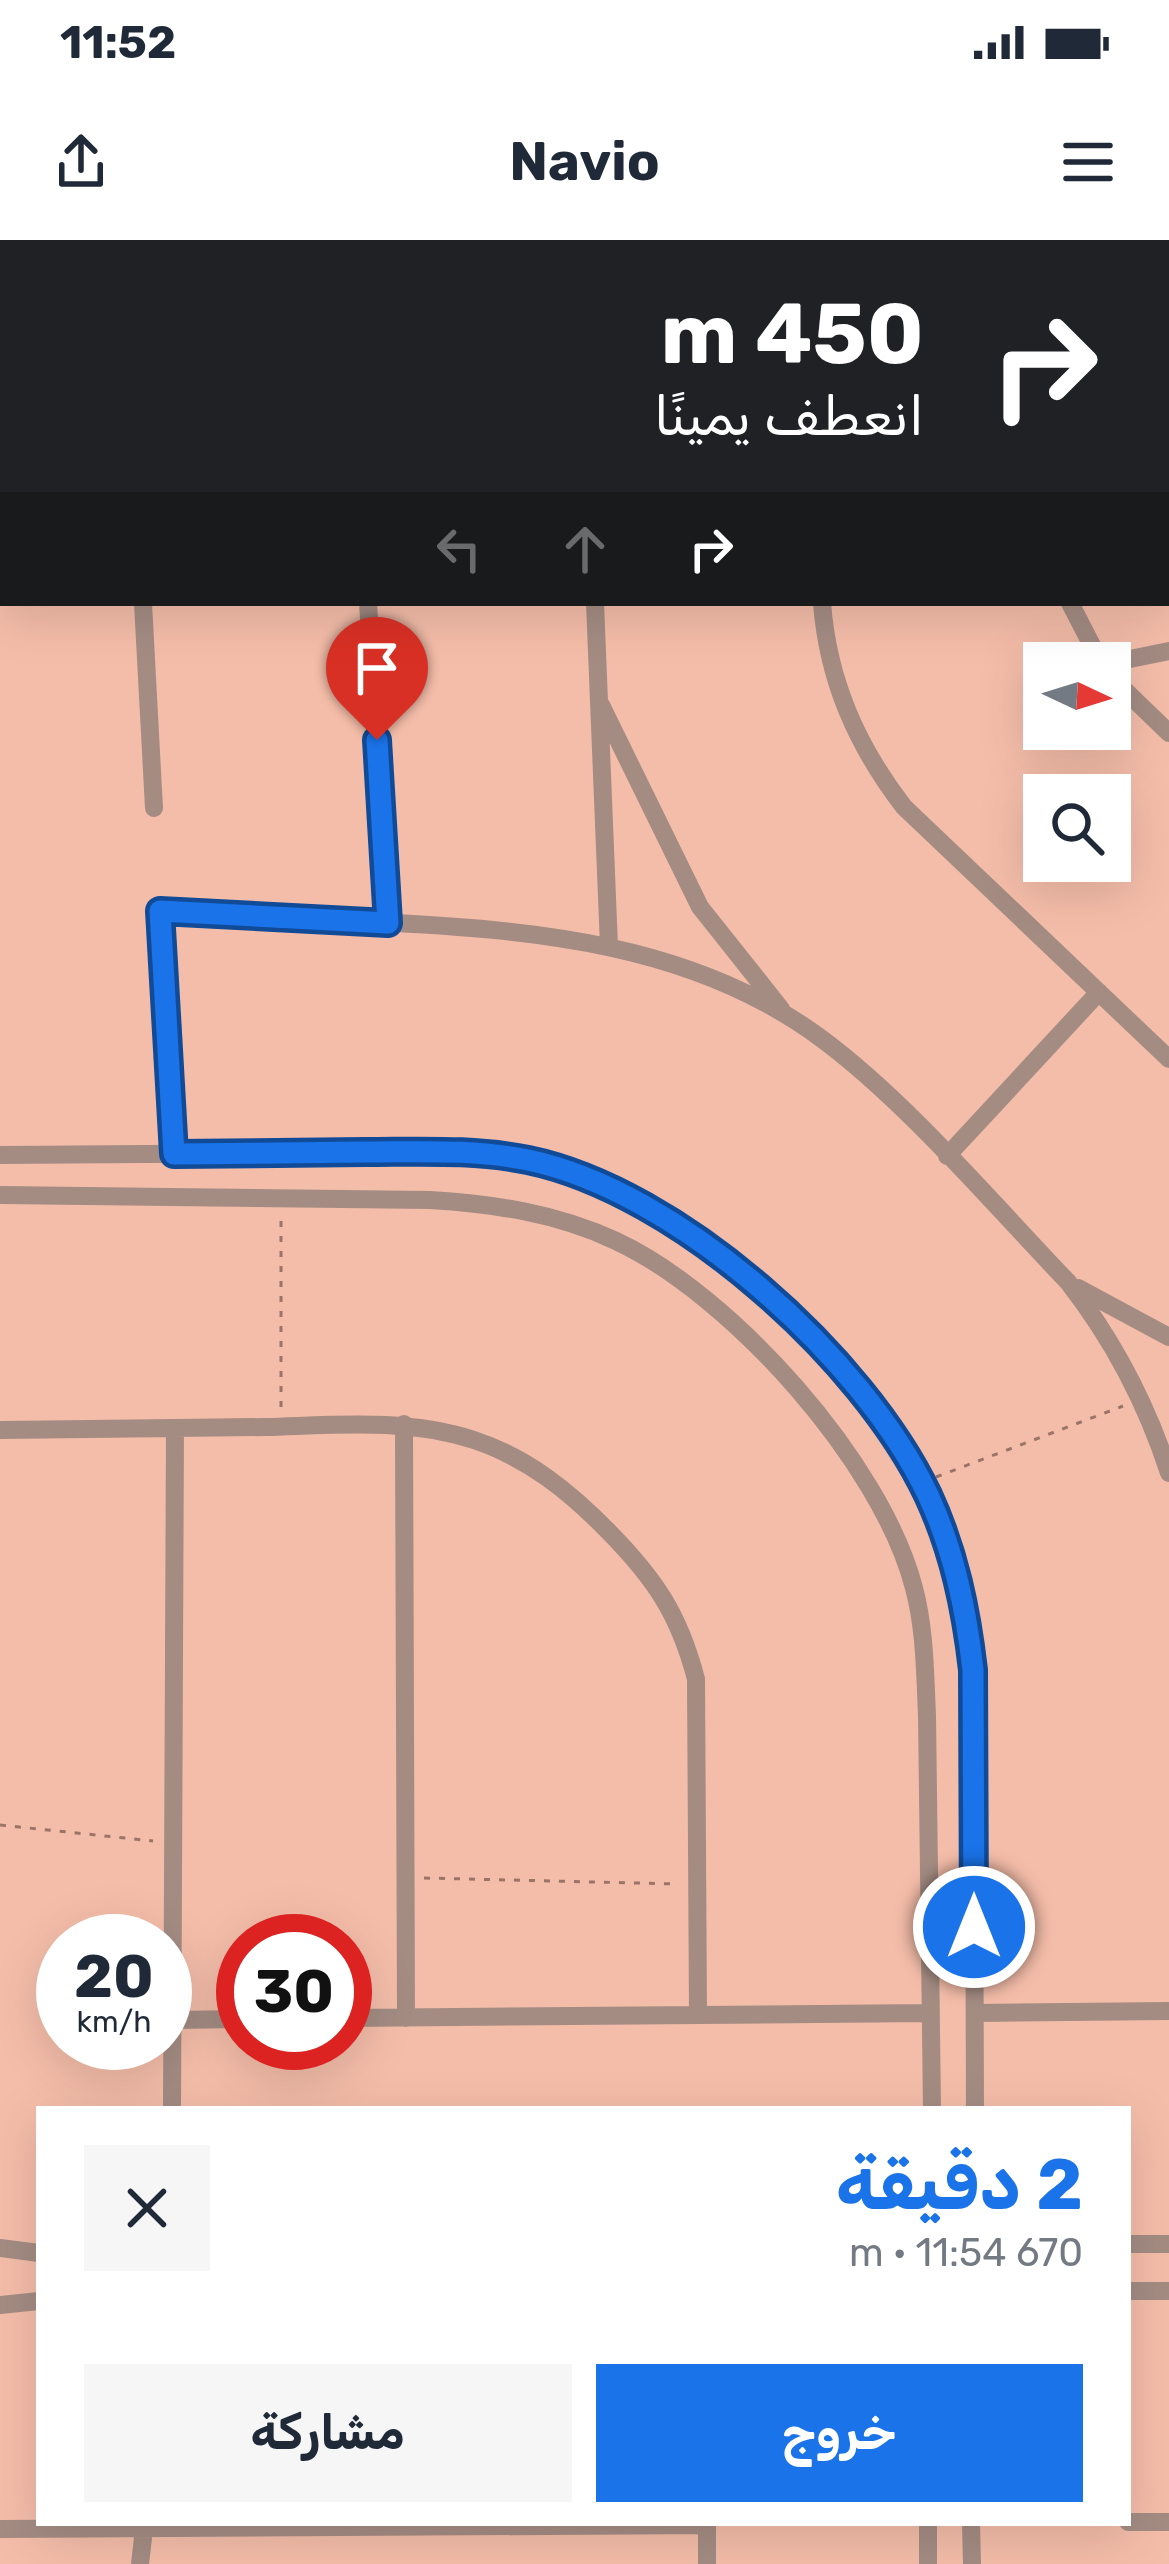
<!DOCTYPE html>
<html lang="ar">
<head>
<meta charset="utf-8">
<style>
	:root { --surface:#fff; --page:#f6f6f7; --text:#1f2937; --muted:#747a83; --accent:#1a73e8 }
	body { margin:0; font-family:Rubik,Vazirmatn,sans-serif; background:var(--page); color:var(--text); direction:rtl; height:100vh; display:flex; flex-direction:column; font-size:45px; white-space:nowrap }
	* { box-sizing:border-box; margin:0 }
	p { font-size:39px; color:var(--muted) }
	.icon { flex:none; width:66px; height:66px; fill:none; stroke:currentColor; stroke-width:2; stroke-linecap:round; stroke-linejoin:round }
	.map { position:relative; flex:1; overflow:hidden; direction:ltr }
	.panel { position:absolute; left:36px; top:1866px; width:1095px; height:420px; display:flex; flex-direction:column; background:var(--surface); border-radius:0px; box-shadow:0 12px 48px #0002; direction:rtl }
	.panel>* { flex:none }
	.banner { position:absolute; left:0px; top:0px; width:1170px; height:366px; box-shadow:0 12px 48px #0002; direction:rtl; background:#202124; color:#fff; overflow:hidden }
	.needle { width:78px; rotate:94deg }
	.controls { position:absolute; left:1023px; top:402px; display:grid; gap:24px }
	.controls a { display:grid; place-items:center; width:108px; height:108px; border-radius:0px; background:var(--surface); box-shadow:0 12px 48px #0002; font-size:60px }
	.speed { position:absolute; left:36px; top:1674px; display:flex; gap:24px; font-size:60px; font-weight:700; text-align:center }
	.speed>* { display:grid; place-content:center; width:156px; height:156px; border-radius:50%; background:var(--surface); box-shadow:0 12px 48px #0002; line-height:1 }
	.speed small { font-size:30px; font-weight:400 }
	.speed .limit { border:18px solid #d22; background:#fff; color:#111 }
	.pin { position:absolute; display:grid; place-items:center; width:102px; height:102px; color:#fff; margin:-123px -51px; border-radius:50% 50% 50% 0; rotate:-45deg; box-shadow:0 0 12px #0007 }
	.pin .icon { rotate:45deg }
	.me { position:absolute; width:132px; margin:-66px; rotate:0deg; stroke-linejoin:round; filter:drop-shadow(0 0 9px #0008) }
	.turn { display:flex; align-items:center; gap:42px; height:252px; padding:0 48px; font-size:54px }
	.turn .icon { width:156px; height:156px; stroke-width:2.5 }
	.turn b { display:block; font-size:84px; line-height:102px }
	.lanes { display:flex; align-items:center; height:114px; padding:0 48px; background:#0003; justify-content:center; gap:60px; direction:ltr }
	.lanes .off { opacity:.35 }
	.round { display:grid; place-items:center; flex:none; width:126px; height:126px; border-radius:0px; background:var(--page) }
	.summary { display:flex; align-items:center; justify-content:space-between; height:204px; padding:0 48px }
	h1 { font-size:72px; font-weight:700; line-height:90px; color:var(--accent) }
	.button { display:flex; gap:24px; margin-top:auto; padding:24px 48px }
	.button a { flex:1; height:138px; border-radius:0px; background:var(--accent); color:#fff; font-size:48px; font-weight:700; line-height:138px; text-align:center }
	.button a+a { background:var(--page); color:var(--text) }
	.status { display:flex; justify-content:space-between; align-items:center; height:84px; padding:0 60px; background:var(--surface); direction:ltr }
	.status svg { height:33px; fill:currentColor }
	header { display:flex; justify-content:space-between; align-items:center; height:156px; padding:0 48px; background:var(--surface); font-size:54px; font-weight:700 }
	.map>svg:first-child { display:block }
</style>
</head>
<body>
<div class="status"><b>11:52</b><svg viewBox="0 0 49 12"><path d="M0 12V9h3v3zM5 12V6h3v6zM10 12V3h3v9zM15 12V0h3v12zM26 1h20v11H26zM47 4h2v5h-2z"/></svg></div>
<header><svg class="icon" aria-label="menu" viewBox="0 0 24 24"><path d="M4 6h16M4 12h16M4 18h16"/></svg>Navio<svg class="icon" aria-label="share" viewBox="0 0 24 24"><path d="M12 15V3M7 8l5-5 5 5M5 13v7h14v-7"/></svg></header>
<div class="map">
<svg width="1169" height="2324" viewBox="0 0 1169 2324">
	<rect width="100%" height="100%" fill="#f4bda9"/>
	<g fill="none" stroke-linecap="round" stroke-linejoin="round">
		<path stroke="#9a7567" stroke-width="3" stroke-dasharray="6 9" stroke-linecap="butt" d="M281,1167V978
			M936,1237L1123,1166
			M0,1585L153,1601
			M424,1638L679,1644"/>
		<path stroke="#a48c83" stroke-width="18" d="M143,363L154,568
			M368,363L388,683
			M595,363L609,706
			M822,363C828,441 857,506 904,567L1169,819
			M1070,363L1101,423
			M1110,423L1169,411
			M1110,436L1169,493
			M601,465L700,667L781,769
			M174,914L160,671C233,675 306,678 379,682C533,690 693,703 822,799C908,863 993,964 1068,1042C1114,1101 1146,1162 1169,1233
			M0,915L420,912C491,912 568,920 631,956C669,976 701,1004 735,1030C850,1118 945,1240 968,1387C978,1449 973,1515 974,1578C974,1675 975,1772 975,1869
			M947,916L1099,752
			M0,955L430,960C494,964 557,973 616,1001C732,1055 882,1223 914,1348C925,1389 925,1433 927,1475L932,1869
			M1078,1048L1169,1097
			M404,1184L406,1778
			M0,1190C89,1189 177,1188 266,1187C336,1185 406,1178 474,1200C528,1218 570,1252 609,1292C655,1339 679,1374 696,1439L698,1775
			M975,1773L1169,1771
			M345,1778L930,1773
			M172,1780L243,1779
			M172,1869L175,1188
			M1128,2004H1169
			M0,2008L39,2013
			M1128,2051H1169
			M0,2065L39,2061
			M1128,2282H1169
			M707,2283V2324
			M928,2283V2324
			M971,2283L972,2324
			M0,2289L707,2285
			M140,2324L144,2289"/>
		<path stroke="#a48c83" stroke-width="24" d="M1167,12L1169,11
			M0,139H3
			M1167,174H1169
			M0,302H3"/>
		<path stroke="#8f6d61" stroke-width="24" d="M1167,63L1169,62
			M1167,130H1169
			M0,189L3,188
			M0,258H3"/>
	</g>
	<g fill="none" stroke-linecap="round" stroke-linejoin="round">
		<g stroke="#114b97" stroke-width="30">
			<path id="route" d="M377,500L388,683L160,671L174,914C238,913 302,913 365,912C420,912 474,909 528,920C678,951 863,1118 928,1255C954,1311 966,1369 973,1430L974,1687"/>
		</g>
		<use href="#route" stroke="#1a73e8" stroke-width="21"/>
	</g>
</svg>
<div class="controls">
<a><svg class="needle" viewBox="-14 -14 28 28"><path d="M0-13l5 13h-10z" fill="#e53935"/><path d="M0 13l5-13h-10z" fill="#747a83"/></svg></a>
<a><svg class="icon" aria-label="search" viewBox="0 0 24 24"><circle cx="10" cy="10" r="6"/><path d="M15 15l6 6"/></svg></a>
</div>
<div class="speed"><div>20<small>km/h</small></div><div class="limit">30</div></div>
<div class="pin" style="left:377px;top:500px;background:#d93025"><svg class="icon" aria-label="arrive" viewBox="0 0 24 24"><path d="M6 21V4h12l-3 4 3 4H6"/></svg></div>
<svg class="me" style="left:974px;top:1687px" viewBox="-20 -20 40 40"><circle r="17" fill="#1a73e8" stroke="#fff" stroke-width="3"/><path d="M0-11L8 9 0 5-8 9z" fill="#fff"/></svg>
<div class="banner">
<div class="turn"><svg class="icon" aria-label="right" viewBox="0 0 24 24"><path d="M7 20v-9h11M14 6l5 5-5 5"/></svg><div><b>450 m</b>انعطف يمينًا</div></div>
<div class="lanes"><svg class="icon off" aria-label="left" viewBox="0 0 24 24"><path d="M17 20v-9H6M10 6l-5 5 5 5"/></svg><svg class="icon off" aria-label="ahead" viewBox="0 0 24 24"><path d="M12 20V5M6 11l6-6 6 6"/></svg><svg class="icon" aria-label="right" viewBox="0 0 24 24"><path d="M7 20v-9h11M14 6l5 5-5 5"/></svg></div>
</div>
<section class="panel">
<div class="summary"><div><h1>2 دقيقة</h1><p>670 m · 11:54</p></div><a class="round"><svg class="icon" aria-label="close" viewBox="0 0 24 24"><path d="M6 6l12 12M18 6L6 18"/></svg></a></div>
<div class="button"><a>خروج</a><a>مشاركة</a></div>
</section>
</div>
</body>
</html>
